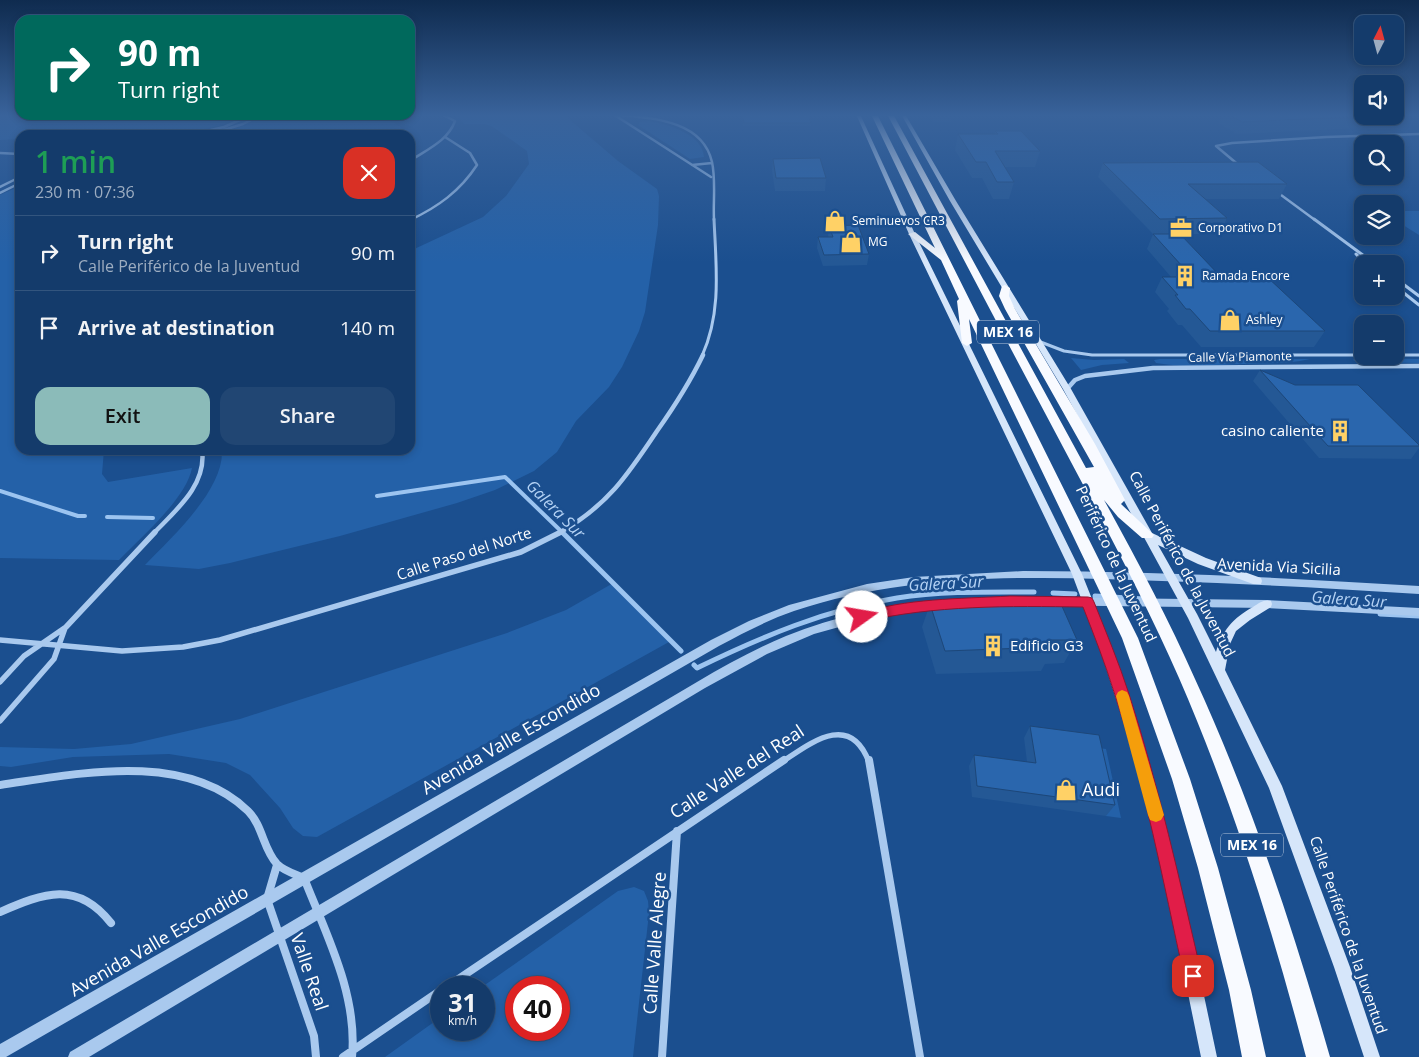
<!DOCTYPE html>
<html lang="en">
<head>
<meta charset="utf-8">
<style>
	:root { --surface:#143b6b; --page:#214673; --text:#f1f3f6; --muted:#9dadc1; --line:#33557e; --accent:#8bbbb9 }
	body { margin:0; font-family:"Open Sans",sans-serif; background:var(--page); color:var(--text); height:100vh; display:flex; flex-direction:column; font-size:19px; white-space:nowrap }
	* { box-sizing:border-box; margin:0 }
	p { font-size:16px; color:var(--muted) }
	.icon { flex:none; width:28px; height:28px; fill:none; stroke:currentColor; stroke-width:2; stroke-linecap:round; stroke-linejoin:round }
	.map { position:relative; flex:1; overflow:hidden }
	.details { position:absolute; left:15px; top:130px; width:400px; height:325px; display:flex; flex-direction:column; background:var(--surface); border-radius:15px; box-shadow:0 2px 8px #0003,0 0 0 1px var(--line) }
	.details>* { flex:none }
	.top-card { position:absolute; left:15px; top:15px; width:400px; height:105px; border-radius:15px; box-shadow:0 2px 8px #0003,0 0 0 1px var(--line); background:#00695c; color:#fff; overflow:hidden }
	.needle { width:32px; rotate:6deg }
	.buttons { position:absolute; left:1354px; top:15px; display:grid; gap:10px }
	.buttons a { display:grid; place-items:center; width:50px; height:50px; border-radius:10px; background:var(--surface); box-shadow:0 2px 8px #0003,0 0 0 1px var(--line); font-size:25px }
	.speed { position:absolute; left:430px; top:976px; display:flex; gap:10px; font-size:25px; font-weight:700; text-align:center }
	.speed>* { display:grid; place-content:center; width:65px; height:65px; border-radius:50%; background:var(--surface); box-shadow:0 2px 8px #0003,0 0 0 1px var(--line); line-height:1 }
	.speed small { font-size:12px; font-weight:400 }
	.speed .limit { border:8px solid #d22; background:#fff; color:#111 }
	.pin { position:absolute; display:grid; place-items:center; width:42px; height:42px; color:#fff; margin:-21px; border-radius:10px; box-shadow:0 2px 8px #0006 }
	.me { position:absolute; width:55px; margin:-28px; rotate:77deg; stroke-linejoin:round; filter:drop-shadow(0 0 4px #0008) }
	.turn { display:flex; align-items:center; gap:18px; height:105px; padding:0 20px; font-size:22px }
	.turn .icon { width:65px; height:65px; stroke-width:2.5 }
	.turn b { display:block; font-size:35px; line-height:42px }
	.round { display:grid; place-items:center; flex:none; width:52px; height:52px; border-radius:15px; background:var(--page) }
	.summary { display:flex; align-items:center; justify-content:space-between; height:85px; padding:0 20px }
	h1 { font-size:30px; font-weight:600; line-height:38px; color:#1e9e55 }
	.cta { display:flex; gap:10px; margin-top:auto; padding:10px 20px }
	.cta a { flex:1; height:58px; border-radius:15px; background:var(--accent); color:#111; font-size:20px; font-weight:600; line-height:58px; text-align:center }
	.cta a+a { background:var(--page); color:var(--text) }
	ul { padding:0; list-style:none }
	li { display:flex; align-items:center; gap:15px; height:75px; padding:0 20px; border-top:1px solid var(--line) }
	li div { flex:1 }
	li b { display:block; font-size:19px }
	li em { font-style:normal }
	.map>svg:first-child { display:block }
</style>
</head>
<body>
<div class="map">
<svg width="1419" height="1057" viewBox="0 0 1419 1057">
	<rect width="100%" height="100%" fill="#1b4f8f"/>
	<path fill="#2461a8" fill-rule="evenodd" d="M0,114L20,115H245L222,125L178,135H20V139L0,140Z
		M456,114H563L618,161L657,189L659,196L658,225L645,312L639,331L622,367L609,387L576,421L557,452L534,471L495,490L457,503L340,536L230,563L199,569L145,565C171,538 224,490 222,450H410V251L483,217L506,196L529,164L527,151L493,127L485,124H464Z
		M266,115C299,115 376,108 401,127L396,135H214L244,126Z
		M649,121C667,124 703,134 704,157L690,159L638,125L640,122Z
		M20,186V450H104L102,474L108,482L192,468C186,499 141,537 119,560L0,558V195Z
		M1395,211H1419V235L1395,220Z
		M1071,358L1094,360L1124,359L1129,363L1102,365L1081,370Z
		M1355,358L1419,359V363L1357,362L1353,360Z
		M1160,359H1310C1288,364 1267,363 1245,364C1215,365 1184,368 1156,363L1154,360Z
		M615,582L669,642L317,837L303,836L293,828L280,808L250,775L226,763L169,754L73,757L11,767L0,766V747L74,749L131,744L240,719L507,633L566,610Z
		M1091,747L1106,749L1121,818L1106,816Z
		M634,887L644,891L648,901L649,913L633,1057H385L441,1017V1030H484L482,987L618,891ZM516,988H559V1030H516Z"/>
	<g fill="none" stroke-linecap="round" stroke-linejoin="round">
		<path stroke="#9cc4f0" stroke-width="4" d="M0,491L78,516H85
			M377,496L505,477L563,533
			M107,517L153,518"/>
		<path stroke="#9cc4f0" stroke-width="5" d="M562,532L681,651
			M1053,593L1075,594
			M1095,596L1144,599
			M1380,614L1419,616
			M694,665L697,668C761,637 827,609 897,598C942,591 988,592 1034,592"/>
		<path stroke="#a9c9ee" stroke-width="2.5" d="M611,114C647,118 702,118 712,162C716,180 713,202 714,220
			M616,116L711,177
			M214,133L243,124L261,115
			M189,135L224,127L251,115
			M0,153L20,154
			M410,161C426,150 448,141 455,121L441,114
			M692,165L712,163
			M1241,167L1216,146L1232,143L1326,137L1419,134
			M0,187L20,177
			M1277,192L1315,220
			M0,193L20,183
			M410,220C438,207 460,191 477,165L470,153L445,137"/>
		<path stroke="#a9c9ee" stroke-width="3" d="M1314,219L1375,264
			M410,220L413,219
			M1356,254L1366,264
			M1395,278L1419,296
			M1395,286L1419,305
			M1038,341L1064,351L1092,355H1362
			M1395,355H1419
			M702,356C722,312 716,266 714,219"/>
		<path stroke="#a9c9ee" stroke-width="4.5" d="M1067,389L1075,380L1085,376L1153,368L1419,366
			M154,533C176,510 207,485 202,450
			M559,533C607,506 627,476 657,431C674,407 690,382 703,355"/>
		<path stroke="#a9c9ee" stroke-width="5.5" d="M0,640L122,651L183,647L220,640L521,552L561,532
			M0,682L24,656L66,627L155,532
			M0,721L54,659L65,628
			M782,762C812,742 850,712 869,762"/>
		<path stroke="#a9c9ee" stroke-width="8" d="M869,760L920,1057
			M0,785C77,774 185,750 248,811C263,826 263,849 277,864C284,871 295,874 304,878C326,934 358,995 352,1057
			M277,865L267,899L314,1036L316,1057
			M0,912C44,893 77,880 111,923
			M445,988L784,760
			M343,1057L441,990
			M662,1057L677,831"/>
		<path fill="#a9c9ee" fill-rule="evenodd" d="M1023,571C1155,571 1287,578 1419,586V594C1333,588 1248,584 1162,581C1039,576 912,572 794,611C768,620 743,633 719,646L6,1057H0V1044L711,640L749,621L789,605L867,584L914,577Z
			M994,597L997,598L999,601L997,604L994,605L965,607L962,606L960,603L962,600L965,599Z
			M1025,597L1267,600L1419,608V616L1267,608L1025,605L1022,604L1020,601L1022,598Z
			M939,600L942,601L944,604L942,607L875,617L814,634L767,654L705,688L89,1057H68L70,1052L697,682C726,665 755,649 786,636C835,616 887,605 939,600Z"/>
		<path fill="#d6e6fa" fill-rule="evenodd" d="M856,114H860L915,234L1082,574L1112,649L1142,739L1166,829L1188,920L1217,1057H1201L1173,920L1153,829L1129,739L1100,649L1072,574L909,234Z
			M901,114H905L956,201L1071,389L1152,533L1206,558L1261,578L1262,581L1261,584H1253L1198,564L1158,545L1197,614L1216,652C1222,631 1233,618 1253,607C1259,603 1264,599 1271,601L1272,604L1271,607L1250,620L1236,631L1230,644L1225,670L1282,786L1350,967L1380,1057H1364L1334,967L1269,788L1188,618L1063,389L950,201Z"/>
		<path fill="#f8faff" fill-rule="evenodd" d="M871,114H877L1138,638L1190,779L1218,868L1251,990L1266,1057H1242L1229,990L1198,868L1172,779L1122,638L969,319L972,343L967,346L962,343L957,301L959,299L941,260L908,234L915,232L935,248Z
			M887,114H893L1086,468L1094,467L1005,309L999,296L1002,286L1005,285L1010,288L1009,296L1015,309L1095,444L1125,500L1121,504L1154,535L1152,538H1142L1118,517L1104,500C1136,558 1168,618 1195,679C1251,801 1293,928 1330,1057H1306C1272,928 1232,800 1179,678C1139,587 1091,500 1045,413C992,314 940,214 887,114Z"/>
	</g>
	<path fill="#245895" d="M742,114H808L811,123V126H743Z
		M928,114H950L952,116L951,122H933Z
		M1222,114H1362L1369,116L1363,128L1237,134L1218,123Z
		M995,131L1040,151L1035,167H1005L1014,182L1009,199H993L982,178H972L955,150L958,134H994Z
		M773,159L826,178L825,191H775L772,171Z
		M1103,163L1287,184L1279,199H1205L1227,218L1220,234H1153L1098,177Z
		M829,226L869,254L867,265L823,266L817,248L818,237H828Z
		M1153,234L1221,277L1325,331L1314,347H1201L1182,325H1178L1167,311L1169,309L1155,292L1162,277H1171L1147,249Z
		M1260,370L1419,445V448L1411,459L1319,458L1253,381Z
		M930,604L1037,605L1077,640L1064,663L1045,664L1041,671L936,674L922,627Z
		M1030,726L1115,805L1106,816L972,797L969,766L974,755L1027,762L1024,738Z"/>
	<path fill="#2a66ad" stroke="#1d4779" d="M742,114H808L811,123H744Z
		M933,114H950L952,116H934Z
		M1228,114H1362V116H1368L1242,122Z
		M995,131H1021L1040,151H995L1014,182H997L986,162H976L958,134H998Z
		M820,158L826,178H776L773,159Z
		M1258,162L1287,184H1188L1227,218L1160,219L1103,163Z
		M858,225L869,254L824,255L818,237H833L829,226Z
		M1153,234H1180L1221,277L1266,276L1325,331H1210L1190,309H1186L1175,295H1178L1162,277H1192Z
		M1260,370L1295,385H1358L1419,445V446H1328Z
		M1035,600L1037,605L1061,604L1077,640H1050L1053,647L945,651L930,604Z
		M1030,726L1099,735L1115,805L977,786L974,755L1036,763Z"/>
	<linearGradient id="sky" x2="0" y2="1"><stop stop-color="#0f2b4f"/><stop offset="0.44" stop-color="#39639b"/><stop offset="1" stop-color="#39639b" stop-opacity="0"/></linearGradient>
	<rect width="1419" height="262" fill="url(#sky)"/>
	<path fill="#e11d48" stroke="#92132f" d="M1010,596L1088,597L1092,598L1094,602C1106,632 1119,663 1129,694C1159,787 1180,882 1202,976L1199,983L1193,985L1186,983L1184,976C1163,881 1145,785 1114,692C1105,663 1094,635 1083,607C1009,606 935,605 862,622L858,621L856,617L858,614C906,598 959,599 1010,596Z"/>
	<path fill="#f59e0b" d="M1122,690L1127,692L1129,696L1164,815L1161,820L1156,822L1150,820L1148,815L1116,696L1118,692Z"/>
	<defs>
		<g id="shop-bare" transform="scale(1.725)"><path d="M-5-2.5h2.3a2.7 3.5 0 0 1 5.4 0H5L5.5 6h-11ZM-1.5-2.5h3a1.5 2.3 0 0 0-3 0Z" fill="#ffd166" stroke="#1b4f8f" stroke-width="2.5" paint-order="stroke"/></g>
		<g id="office-bare" transform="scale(1.725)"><path d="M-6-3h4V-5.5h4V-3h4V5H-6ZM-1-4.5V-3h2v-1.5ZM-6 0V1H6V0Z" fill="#ffd166" stroke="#1b4f8f" stroke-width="2.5" paint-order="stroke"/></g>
		<g id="building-bare" transform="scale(1.725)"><path d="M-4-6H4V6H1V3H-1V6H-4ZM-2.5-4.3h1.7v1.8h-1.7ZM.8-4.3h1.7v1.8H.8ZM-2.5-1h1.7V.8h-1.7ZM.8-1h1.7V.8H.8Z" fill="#ffd166" stroke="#1b4f8f" stroke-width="2.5" paint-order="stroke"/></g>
	</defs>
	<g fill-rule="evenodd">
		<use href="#shop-bare" x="835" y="221"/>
		<use href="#office-bare" x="1181" y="228"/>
		<use href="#shop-bare" x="851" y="242"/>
		<use href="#building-bare" x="1185" y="276"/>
		<use href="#shop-bare" x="1230" y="320"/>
		<use href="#building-bare" x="1340" y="431"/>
		<use href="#building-bare" x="993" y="646"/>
		<use href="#shop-bare" x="1066" y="790"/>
	</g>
	<g text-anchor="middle" stroke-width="5" stroke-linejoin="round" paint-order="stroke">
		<g font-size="12" fill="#fff" stroke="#1b4f8f" text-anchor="start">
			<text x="852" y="225">Seminuevos CR3</text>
			<text x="1198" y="232">Corporativo D1</text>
			<text x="868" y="246">MG</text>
			<text x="1202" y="280">Ramada Encore</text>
			<text x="1246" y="324">Ashley</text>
		</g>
		<g font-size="12" fill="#fff" stroke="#1b4f8f">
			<text transform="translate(1240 357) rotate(-1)" y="4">Calle Vía Piamonte</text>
		</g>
		<g fill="#1b4f8f" stroke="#bbcadd" stroke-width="1">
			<rect x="977" y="320.5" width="62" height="23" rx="4"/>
			<rect x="1221" y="833.5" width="62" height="23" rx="4"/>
		</g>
		<g font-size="14" font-weight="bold" fill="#fff">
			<text x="1008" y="337">MEX 16</text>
			<text x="1252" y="850">MEX 16</text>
		</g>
		<g font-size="15" fill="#fff" stroke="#1b4f8f" text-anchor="end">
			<text x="1324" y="436">casino caliente</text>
			<text x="1010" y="651" text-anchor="start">Edificio G3</text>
		</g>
		<g font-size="15" fill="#fff" stroke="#1b4f8f">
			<text transform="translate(464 554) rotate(-18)" y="5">Calle Paso del Norte</text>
			<text transform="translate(1116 564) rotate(65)" y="5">Periférico de la Juventud</text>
			<text transform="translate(1182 564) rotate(62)" y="5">Calle Periférico de la Juventud</text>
			<text transform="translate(1279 567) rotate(3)" y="5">Avenida Via Sicilia</text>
			<text transform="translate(1348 935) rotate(71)" y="5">Calle Periférico de la Juventud</text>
		</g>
		<g font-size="16" font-style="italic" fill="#b5d3f5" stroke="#1b4f8f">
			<text transform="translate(556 509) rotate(45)" y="6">Galera Sur</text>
			<text transform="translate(946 583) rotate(-3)" y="6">Galera Sur</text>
			<text transform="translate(1349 599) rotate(4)" y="6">Galera Sur</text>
		</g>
		<g font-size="18" fill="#fff" stroke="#1b4f8f">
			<text transform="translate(511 739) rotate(-30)" y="6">Avenida Valle Escondido</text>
			<text transform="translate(737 772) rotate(-33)" y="6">Calle Valle del Real</text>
			<text transform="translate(159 941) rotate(-30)" y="6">Avenida Valle Escondido</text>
			<text transform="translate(655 943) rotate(-86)" y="6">Calle Valle Alegre</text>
			<text transform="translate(309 972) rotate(71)" y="6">Valle Real</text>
		</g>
		<g font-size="18" fill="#fff" stroke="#1b4f8f" text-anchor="start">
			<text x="1082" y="796">Audi</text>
		</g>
	</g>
</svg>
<div class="buttons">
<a><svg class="needle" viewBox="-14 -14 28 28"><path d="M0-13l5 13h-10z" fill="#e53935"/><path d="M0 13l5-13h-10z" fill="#9dadc1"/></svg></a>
<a><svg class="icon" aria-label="sound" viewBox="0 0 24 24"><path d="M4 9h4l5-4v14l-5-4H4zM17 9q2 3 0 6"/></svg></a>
<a><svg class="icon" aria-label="search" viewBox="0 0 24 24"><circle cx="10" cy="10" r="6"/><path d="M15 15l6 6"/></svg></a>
<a><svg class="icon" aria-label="layers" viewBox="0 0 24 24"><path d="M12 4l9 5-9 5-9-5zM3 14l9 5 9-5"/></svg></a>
<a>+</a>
<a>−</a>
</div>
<div class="speed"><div>31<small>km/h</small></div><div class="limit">40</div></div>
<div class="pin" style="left:1193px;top:976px;background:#d93025"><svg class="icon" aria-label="arrive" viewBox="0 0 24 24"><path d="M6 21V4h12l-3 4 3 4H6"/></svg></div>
<svg class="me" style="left:862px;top:617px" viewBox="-20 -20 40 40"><circle r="19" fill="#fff"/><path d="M0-13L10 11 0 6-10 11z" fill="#e11d48"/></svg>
<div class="top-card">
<div class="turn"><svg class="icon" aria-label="right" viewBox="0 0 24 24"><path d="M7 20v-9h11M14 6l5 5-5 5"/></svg><div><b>90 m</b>Turn right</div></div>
</div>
<section class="details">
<div class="summary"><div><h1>1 min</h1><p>230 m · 07:36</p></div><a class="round" style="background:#d93025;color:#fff"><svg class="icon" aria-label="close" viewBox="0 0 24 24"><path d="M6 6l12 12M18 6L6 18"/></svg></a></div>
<ul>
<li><svg class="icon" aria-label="right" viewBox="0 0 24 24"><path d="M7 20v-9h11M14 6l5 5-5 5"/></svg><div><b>Turn right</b><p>Calle Periférico de la Juventud</p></div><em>90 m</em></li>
<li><svg class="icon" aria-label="arrive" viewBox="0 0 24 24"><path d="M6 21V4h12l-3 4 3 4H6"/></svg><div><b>Arrive at destination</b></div><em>140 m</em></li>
</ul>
<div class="cta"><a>Exit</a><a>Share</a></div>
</section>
</div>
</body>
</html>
